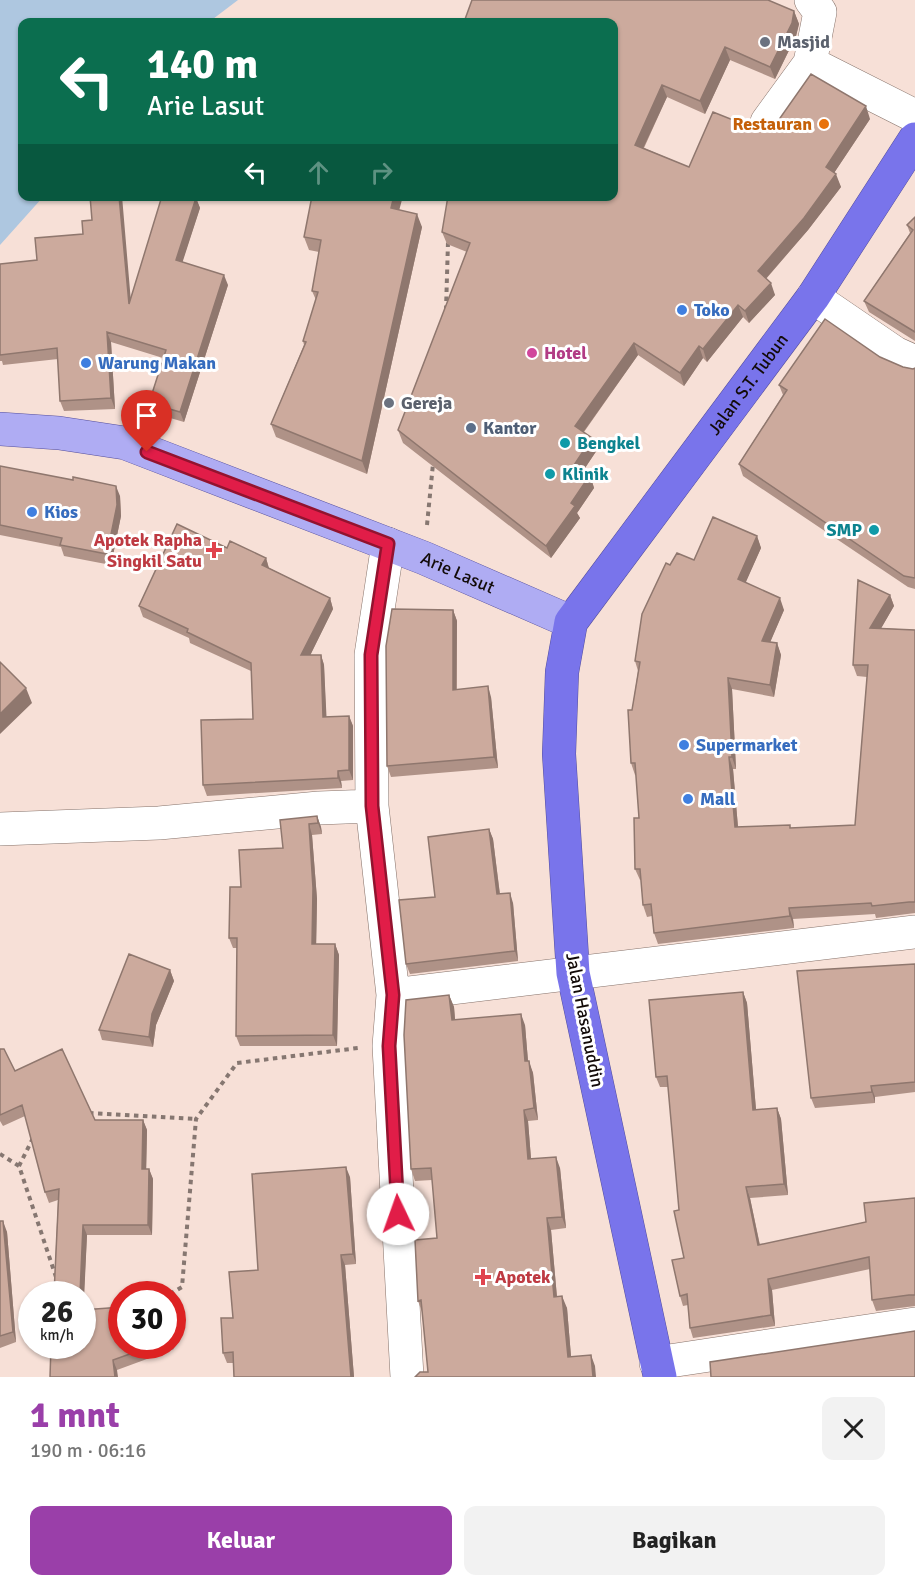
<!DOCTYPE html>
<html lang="id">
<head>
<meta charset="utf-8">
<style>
	:root { --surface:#fff; --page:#f2f2f2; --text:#222; --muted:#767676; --accent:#9a3fa9 }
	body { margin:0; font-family:Signika,sans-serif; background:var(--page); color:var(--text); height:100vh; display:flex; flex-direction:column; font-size:22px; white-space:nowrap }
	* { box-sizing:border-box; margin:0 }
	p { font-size:20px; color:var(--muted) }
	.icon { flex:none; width:33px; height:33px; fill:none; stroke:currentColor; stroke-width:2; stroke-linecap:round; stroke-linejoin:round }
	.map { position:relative; height:1377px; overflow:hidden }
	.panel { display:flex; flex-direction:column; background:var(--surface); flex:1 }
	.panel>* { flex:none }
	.banner { position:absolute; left:18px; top:18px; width:600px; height:183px; border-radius:12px; box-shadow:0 2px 4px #0004; background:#0b6e4f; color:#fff; overflow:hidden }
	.speed { position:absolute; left:18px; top:1281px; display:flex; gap:12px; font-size:30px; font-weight:700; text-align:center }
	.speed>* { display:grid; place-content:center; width:78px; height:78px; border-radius:50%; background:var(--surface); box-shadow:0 2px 4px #0004; line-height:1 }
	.speed small { font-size:15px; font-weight:400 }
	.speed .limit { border:9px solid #d22; background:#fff; color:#111 }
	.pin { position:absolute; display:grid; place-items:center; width:51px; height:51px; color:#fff; margin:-62px -26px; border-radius:50% 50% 50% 0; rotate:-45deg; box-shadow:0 0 6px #0007 }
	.pin .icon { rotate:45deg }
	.me { position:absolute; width:66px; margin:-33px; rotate:357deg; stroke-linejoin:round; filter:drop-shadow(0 0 4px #0008) }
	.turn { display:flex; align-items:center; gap:21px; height:126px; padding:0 30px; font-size:27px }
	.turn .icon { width:78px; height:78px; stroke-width:2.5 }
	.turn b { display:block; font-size:42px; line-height:51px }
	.lanes { display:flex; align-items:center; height:57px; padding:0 30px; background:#0003; justify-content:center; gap:30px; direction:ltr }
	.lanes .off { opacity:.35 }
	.round { display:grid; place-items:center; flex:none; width:63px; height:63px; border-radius:12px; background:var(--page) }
	.headline { display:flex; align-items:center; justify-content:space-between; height:102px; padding:0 30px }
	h1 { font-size:36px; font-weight:700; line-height:45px; color:var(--accent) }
	.button { display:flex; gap:12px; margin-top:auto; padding:12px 30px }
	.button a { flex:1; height:69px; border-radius:12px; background:var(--accent); color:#fff; font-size:24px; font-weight:700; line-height:69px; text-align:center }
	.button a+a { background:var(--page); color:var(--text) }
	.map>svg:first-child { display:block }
</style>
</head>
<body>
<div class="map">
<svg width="915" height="1377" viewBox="0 0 915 1377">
	<rect width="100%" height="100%" fill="#f7e0d7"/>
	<path fill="#aec7e0" d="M0,0H238L209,22H22V196L43,197L0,245Z"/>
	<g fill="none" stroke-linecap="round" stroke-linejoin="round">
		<g stroke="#86726a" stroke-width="34">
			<path id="minor" d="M811,0L820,12L810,63L915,116
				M767,122L810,63
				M813,297L895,353L915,362
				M388,544L371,655L372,806L393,995L389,1046L407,1377
				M0,829L159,823L319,808L372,806
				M393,995L915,932
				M656,1363L915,1324"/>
		</g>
		<g stroke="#554f9c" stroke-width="34">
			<g id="major">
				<path id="s1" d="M0,429L59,433L125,443L424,558L571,622"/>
			</g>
		</g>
		<g stroke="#554f9c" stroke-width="34">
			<g id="highway">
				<path id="s2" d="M660,1377L573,973L559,754L562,672L571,622L813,297L915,139"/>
			</g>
		</g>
		<path stroke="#867771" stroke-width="4" stroke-dasharray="4.5 4.5" stroke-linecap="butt" d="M446,310L448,242
			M427,525L433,464
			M89,1113L196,1119
			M33,1138L19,1166L56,1277
			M0,1154L19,1166
			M170,1294L182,1287L196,1119L237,1063L358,1048"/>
		<use href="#minor" stroke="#fff" stroke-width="33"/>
		<use href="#major" stroke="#afacf3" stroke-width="33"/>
		<use href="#highway" stroke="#7974eb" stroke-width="33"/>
	</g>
	<path fill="#af9287" d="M794,11L799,24L796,36L775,79L730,60L705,114L667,97L644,148L689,167L763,132L870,119L834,173L841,187L808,230L766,279L775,295L749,323L743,317L707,362L703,358L684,386L638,355L584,432L597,450L583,471L590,475L594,488L577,513L580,518L551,558L403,443L398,430L467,252L447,244L442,232L614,22Z
		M196,198L200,208L182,262L228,285L184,422L153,413L149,403L163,358L111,342L115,409L64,411L60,401L58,359L3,365L2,361H0V264L131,297Z
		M399,210L422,227L367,474L276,437L271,424L304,345L303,341L316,300L312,291L319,252L309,250L304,237Z
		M915,217V341L869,312L864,301L910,233L907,225Z
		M880,357L903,367L913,369L915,368V589L908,587L743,476L739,464L783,395L779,385Z
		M0,466L120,496L121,516L111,565L64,556L61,547L0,535Z
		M757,536L761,548L745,583L784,610L770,642L777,643L781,655L774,697L732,689L736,769H733L738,827L791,828L855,825L867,677L857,676L853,665L890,595L894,606L881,628L915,630V913L876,918L875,914L793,919L794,928L658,944L654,933L652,916L647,917L643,905L641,880H640L635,869L639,818L636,775H635L631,763L632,710L638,671L635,661L670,565L694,560Z
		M227,548L266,558L269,568L330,598L333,609L310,655H321L324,665L326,717L349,716L353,726V780L341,781L342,788L207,796L203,785L253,719L251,671L190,643L189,638L143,617L139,606Z
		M453,610L457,621V689L491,697L498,768L391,777L387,766Z
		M317,816L321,827L322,834L312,835L317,899L316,944H335L339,955L337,1046H240L236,1036L237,948H233L229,938L241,887Z
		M489,829L493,839L500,894L513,903L518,961L410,974L406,964L435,897Z
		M915,964V1092L875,1097V1103L815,1108L811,1098Z
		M170,970L174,981L156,1025L153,1047L102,1040L99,1030Z
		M743,992L747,1003L756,1110L777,1108L781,1119L788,1195L750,1198L760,1245L866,1222L915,1198V1306L876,1311L872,1300L870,1269L772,1290L775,1326L693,1338L690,1328L688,1305L683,1306L680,1296L684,1258L668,1087H660L656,1077Z
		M449,995L454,1007L455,1019L525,1025L528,1061L533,1073L538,1120L528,1121L531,1159L560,1168L566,1228L551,1230L557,1297L567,1308L571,1357L595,1366L428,1372L422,1312L418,1301L437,1238L432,1180L415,1181L411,1169Z
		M0,1049L15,1071L95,1120H143L147,1130L146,1169H149L153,1179L152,1235H87L83,1310L122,1346H172L174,1349L117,1370L50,1377L58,1200L49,1203L45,1192L25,1116L3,1126L0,1121Z
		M350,1177L356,1264L345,1265L354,1377H234V1363H227L223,1353L233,1318L258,1270Z
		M0,1221L7,1232L16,1342L0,1348Z"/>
	<path fill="#8f776e" d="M794,11L799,24L796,36L775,79L770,67Z
		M725,47L730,60L705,114L700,101Z
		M662,85L667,97L639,157L635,145Z
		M866,106L870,119L830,179L826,167Z
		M836,174L841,187L808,230L762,283L758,271Z
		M119,196H122L132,314L129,304Z
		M394,196H403L396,222L391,208Z
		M196,198L200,208L180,270L176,260Z
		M417,214L422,227L367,474L362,461Z
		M224,275L228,285L184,422L180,412Z
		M771,283L775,295L749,323L745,311Z
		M738,305L743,317L707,362L703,349Z
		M107,332L111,342L115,409L111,398Z
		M634,343L638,355L579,438L575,426Z
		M699,346L703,358L684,386L680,373Z
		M592,438L597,450L579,477L574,465Z
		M590,475L594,488L577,513L580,518L551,558L546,546L571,503Z
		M116,486L120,496L121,516L111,565L107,554Z
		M757,536L761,548L742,591L738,579Z
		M266,558L269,569L262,565Z
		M890,595L894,606L875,639L870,628Z
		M330,598L333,609L305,666L301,655Z
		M780,598L784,610L766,652L762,641Z
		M453,610L457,621L456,700L453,690Z
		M777,643L781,655L774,697L770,685Z
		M321,655L324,665L327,727L323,717Z
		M728,678L732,689L736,769L732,757Z
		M488,686L491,697L498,768L494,757Z
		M26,688L32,703L0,734V714Z
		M349,716L353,726V780L349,770Z
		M729,757L733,769L739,839L735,827Z
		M338,771L341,781L342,788L338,778Z
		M317,816L321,827L322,834L318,823Z
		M309,824L312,835L317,899L316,954L312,944Z
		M489,829L493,839L501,904L497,894Z
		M510,893L513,903L518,961L515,951Z
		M789,908L793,919L794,928L790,916Z
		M335,944L339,955L337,1046L333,1035Z
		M170,970L174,981L156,1025L153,1047L149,1037L152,1014Z
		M743,992L747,1003L757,1121L753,1110Z
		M449,995L454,1007L456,1031L452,1020Z
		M521,1014L525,1025L529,1073L525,1061Z
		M529,1061L533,1073L538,1120L534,1108Z
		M871,1086L875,1097V1103L872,1092Z
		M777,1108L781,1119L788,1195L784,1184Z
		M524,1110L528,1121L532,1171L528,1159Z
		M143,1120L147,1130L146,1179L142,1169Z
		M556,1157L560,1168L566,1228L562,1217Z
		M346,1167L350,1177L356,1264L353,1254Z
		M149,1169L153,1179L152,1235L148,1225Z
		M746,1187L750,1198L762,1256L758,1245Z
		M547,1218L551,1230L558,1309L554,1297Z
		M3,1221L7,1232L16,1342L13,1332Z
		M83,1225L87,1235L83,1321L82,1294H80Z
		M341,1255L345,1265L354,1377H351Z
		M768,1279L772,1290L775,1326L771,1315Z
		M562,1296L567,1308L572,1368L568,1357Z
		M591,1355L595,1366L596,1377H593Z
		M113,1360L117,1370L118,1377H115Z"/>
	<path fill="#ccaa9d" stroke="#8f776e" stroke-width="1.5" d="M472,0H768L794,11L792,23L770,67L725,47L700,101L662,85L635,145L689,167L713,112L763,132L778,121L811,74L866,106L826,167L836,174L804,218L758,271L771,283L745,311L738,305L703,349L699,346L680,373L634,343L575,426L592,438L574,465L590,475L571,503L575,506L546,546L398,430L470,243L442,232L448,196H614V22H464Z
		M90,196H119L129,304L162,196H191L196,198L176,260L224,275L180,412L149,403L166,350L107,332L111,398L60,401L57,348L0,355V264L37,260L35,238L83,234L82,221L92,220Z
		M312,196H394L391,208L417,214L362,461L271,424L306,342L303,341L318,292L312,291L321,240L304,237Z
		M915,217V332L864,301L913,230L907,225Z
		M825,319L880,357L903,367L913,369L915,368V578L904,576L739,464L787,390L779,385Z
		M0,466L73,480V477L116,486L117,505L107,554L60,545L62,538L0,525Z
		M713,517L757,536L738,579L780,598L762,641L777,643L770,685L728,678L732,757H729L735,827L790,825V828L855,825L868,665H853L858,580L890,595L870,628L915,630V902H909L872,906L871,903L789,908L790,916L654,933L651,904L643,905L640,869H635L634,818H639L635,763H631L628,710H632L640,662L635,661L642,614L666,563L670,565L677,553L694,560Z
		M177,524L227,548L230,541L266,558L262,565L330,598L301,655H321L323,717L349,716V770L338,771V778L203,785L201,720L253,719L251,663L187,632L188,629L139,606Z
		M392,609L453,610V690L488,686L494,757L387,766L386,646Z
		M0,662L26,688L0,714Z
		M317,816L318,823L309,824L313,888L312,944H335L333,1035L236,1036L237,938H229L230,887H241L239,850L283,848L280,820Z
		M489,829L497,894L510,893L515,951L406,964L399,900L435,897L428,837Z
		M129,954L170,970L152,1014L149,1037L99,1030Z
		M915,964V1082L871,1086L872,1092L811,1098L797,971Z
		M743,992L753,1110L777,1108L784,1184L746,1187L758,1245L866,1222L864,1203L915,1198V1295H909L872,1300L869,1257L768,1279L771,1315L690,1328L687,1294L680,1296L672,1260L684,1258L674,1211L679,1210L667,1076L656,1077L649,1000Z
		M449,995L452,1020L521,1014L525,1061H529L534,1108L524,1110L528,1159L556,1157L562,1217L547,1218L554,1297L562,1296L568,1357L591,1355L593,1377H415L420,1372H428L421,1300L418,1301L415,1240L437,1238L431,1168L411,1169L404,1035L406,1000Z
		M0,1049H4L15,1071L62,1049L95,1120H143L142,1169H149L148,1225H83L80,1294H54L59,1189L45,1192L22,1105L0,1115Z
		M346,1167L353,1254L341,1255L351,1377H234L233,1352L223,1353L221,1318H233L229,1272L258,1270L252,1174Z
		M0,1221H3L13,1332L0,1336Z
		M122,1307V1346H152L113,1360L115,1377H50L51,1346H82V1310Z
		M915,1331V1377H711L710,1362Z"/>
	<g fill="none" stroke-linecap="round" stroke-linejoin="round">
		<g stroke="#92132f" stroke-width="15">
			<path id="route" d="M147,452L388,544L371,655L372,806L393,995L389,1046L398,1214"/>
		</g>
		<use href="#route" stroke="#e11d48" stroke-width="10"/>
	</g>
	<g fill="#6b7280" stroke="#fff" stroke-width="2">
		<circle cx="765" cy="42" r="6"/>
		<circle cx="389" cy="403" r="6"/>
	</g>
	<circle fill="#e8710a" stroke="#fff" stroke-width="2" cx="824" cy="124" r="6"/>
	<g fill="#3f7fe0" stroke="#fff" stroke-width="2">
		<circle cx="682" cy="310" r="6"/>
		<circle cx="86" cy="363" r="6"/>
		<circle cx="32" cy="512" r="6"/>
		<circle cx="684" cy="745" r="6"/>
		<circle cx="688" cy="799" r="6"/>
	</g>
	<circle fill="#d1479c" stroke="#fff" stroke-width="2" cx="532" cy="353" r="6"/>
	<circle fill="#5c6f8a" stroke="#fff" stroke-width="2" cx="471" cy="428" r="6"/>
	<g fill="#0f9aa8" stroke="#fff" stroke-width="2">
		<circle cx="565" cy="443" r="6"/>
		<circle cx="550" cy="474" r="6"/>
		<circle cx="874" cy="530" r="6"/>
	</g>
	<g fill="#e0444e" stroke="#fff" stroke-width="2">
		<path d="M211 541h6v6h6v6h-6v6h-6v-6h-6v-6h6z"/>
		<path d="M480 1268h6v6h6v6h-6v6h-6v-6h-6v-6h6z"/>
	</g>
	<g text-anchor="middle" stroke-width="6" stroke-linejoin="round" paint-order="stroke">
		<g font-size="18" font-weight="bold" fill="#5b616d" stroke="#fff" text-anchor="start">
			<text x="777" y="48">Masjid</text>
			<text x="401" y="409">Gereja</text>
		</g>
		<g font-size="18" font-weight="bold" fill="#c56008" stroke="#fff" text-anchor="end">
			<text x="812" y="130">Restauran</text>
		</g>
		<g font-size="18" font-weight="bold" fill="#366cbe" stroke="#fff" text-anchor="start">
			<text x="694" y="316">Toko</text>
			<text x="98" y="369">Warung Makan</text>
			<text x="44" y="518">Kios</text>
			<text x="696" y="751">Supermarket</text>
			<text x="700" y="805">Mall</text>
		</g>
		<g font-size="18" font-weight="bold" fill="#b23c85" stroke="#fff" text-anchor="start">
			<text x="544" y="359">Hotel</text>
		</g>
		<g font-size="18" fill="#130b09" stroke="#fff">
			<text dy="6" stroke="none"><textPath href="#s2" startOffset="1062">Jalan S.T. Tubun</textPath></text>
			<text dy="6" stroke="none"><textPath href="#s1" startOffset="483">Arie Lasut</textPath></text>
			<text transform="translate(585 1020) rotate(79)" y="6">Jalan Hasanuddin</text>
		</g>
		<g font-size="18" font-weight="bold" fill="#4e5e75" stroke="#fff" text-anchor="start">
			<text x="483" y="434">Kantor</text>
		</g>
		<g font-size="18" font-weight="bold" fill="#0d838f" stroke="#fff" text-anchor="start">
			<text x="577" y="449">Bengkel</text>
			<text x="562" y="480">Klinik</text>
			<text x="862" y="536" text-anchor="end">SMP</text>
		</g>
		<g font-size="18" font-weight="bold" fill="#be3a42" stroke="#fff" text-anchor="end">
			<text x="202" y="546">Apotek Rapha<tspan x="202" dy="21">Singkil Satu</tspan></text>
			<text x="495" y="1283" text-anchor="start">Apotek</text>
		</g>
	</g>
</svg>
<div class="speed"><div>26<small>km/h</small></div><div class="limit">30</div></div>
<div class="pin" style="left:147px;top:452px;background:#d93025"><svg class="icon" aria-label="arrive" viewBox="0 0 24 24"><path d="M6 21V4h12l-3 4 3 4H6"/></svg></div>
<svg class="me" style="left:398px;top:1214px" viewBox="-20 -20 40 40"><circle r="19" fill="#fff"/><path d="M0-13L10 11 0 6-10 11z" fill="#e11d48"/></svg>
<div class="banner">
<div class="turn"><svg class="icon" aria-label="left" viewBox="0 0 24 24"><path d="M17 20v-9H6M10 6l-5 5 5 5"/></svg><div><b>140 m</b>Arie Lasut</div></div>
<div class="lanes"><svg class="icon" aria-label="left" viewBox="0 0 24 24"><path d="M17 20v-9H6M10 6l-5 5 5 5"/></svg><svg class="icon off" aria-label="ahead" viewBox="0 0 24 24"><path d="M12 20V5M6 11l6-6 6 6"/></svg><svg class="icon off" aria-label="right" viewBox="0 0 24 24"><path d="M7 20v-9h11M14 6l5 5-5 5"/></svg></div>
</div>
</div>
<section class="panel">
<div class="headline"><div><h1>1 mnt</h1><p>190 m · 06:16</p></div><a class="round"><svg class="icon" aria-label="close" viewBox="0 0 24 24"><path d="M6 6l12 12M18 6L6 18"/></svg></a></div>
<div class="button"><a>Keluar</a><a>Bagikan</a></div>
</section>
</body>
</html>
